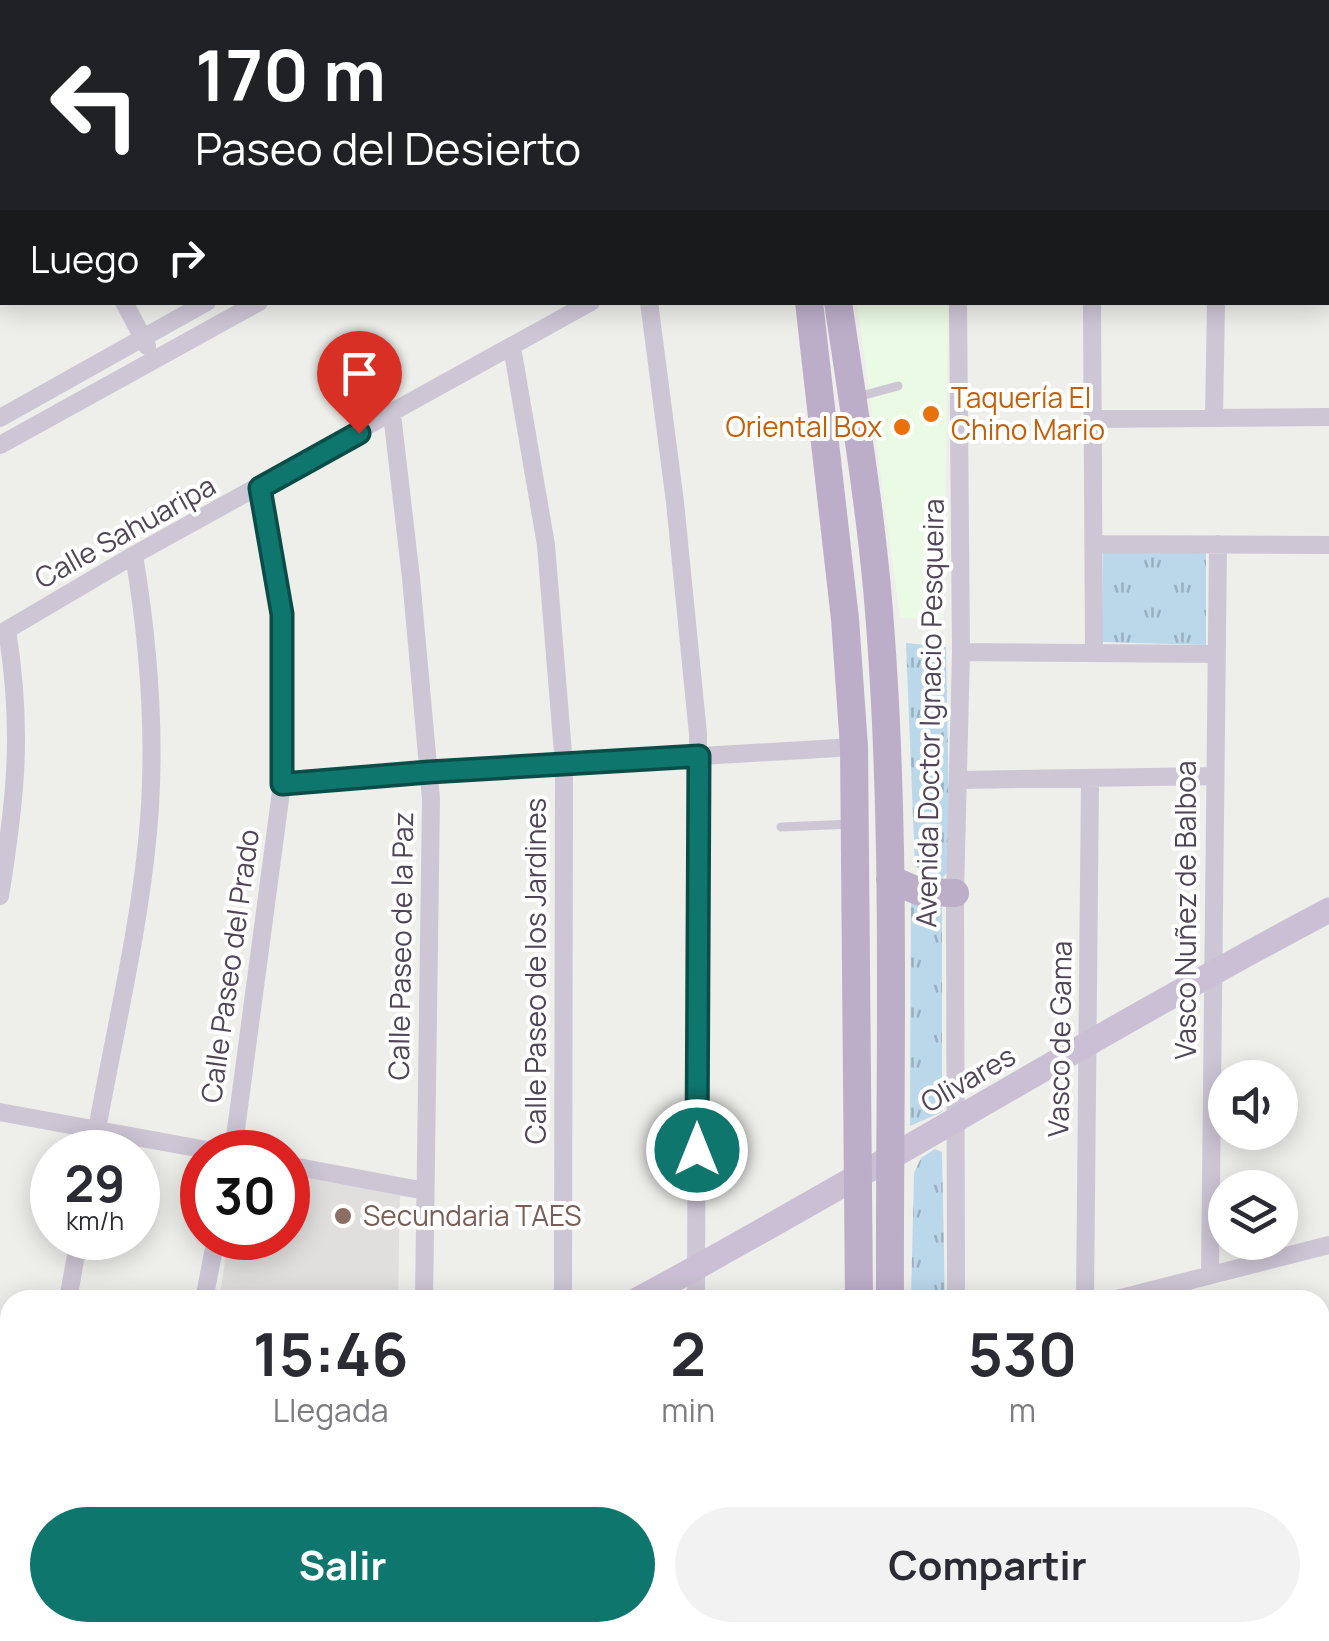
<!DOCTYPE html>
<html lang="es">
<head>
<meta charset="utf-8">
<style>
	:root { --surface:#fff; --page:#f2f2f3; --text:#2b2b33; --muted:#7c7c81; --accent:#0f766e }
	body { margin:0; font-family:Manrope,sans-serif; background:var(--page); color:var(--text); height:100vh; display:flex; flex-direction:column; font-size:38px; white-space:nowrap }
	* { box-sizing:border-box; margin:0 }
	p { font-size:32px; color:var(--muted) }
	.icon { flex:none; width:55px; height:55px; fill:none; stroke:currentColor; stroke-width:2; stroke-linecap:round; stroke-linejoin:round }
	.map { position:relative; flex:1; overflow:hidden }
	.panel { position:absolute; left:0px; top:1290px; width:1330px; height:352px; display:flex; flex-direction:column; background:var(--surface); border-radius:30px 30px 0 0; box-shadow:0 5px 25px #0003 }
	.panel>* { flex:none }
	.hud { position:absolute; left:0px; top:0px; width:1330px; height:305px; box-shadow:0 5px 25px #0003; background:#202124; color:#fff; overflow:hidden }
	.buttons { position:absolute; left:1208px; top:1060px; display:grid; gap:20px }
	.buttons a { display:grid; place-items:center; width:90px; height:90px; border-radius:50%; background:var(--surface); box-shadow:0 5px 25px #0003; font-size:50px }
	.speed { position:absolute; left:30px; top:1130px; display:flex; gap:20px; font-size:50px; font-weight:700; text-align:center }
	.speed>* { display:grid; place-content:center; width:130px; height:130px; border-radius:50%; background:var(--surface); box-shadow:0 5px 25px #0003; line-height:1 }
	.speed small { font-size:25px; font-weight:400 }
	.speed .limit { border:15px solid #d22; background:#fff; color:#111 }
	.pin { position:absolute; display:grid; place-items:center; width:85px; height:85px; color:#fff; margin:-102px -42px; border-radius:50% 50% 50% 0; rotate:-45deg; box-shadow:0 0 10px #0007 }
	.pin .icon { rotate:45deg }
	.me { position:absolute; width:110px; margin:-55px; rotate:0deg; stroke-linejoin:round; filter:drop-shadow(0 0 8px #0008) }
	.turn { display:flex; align-items:center; gap:35px; height:210px; padding:0 30px; font-size:45px }
	.turn .icon { width:130px; height:130px; stroke-width:2.5 }
	.turn b { display:block; font-size:70px; line-height:85px }
	.then { display:flex; align-items:center; height:95px; padding:0 30px; background:#0003; gap:20px; font-size:38px }
	.eta { display:flex; justify-content:space-evenly; align-items:center; height:170px; text-align:center }
	.eta b { font-size:60px; font-weight:700; line-height:70px }
	.action { display:flex; gap:20px; margin-top:auto; padding:20px 30px }
	.action a { flex:1; height:115px; border-radius:60px; background:var(--accent); color:#fff; font-size:40px; font-weight:700; line-height:115px; text-align:center }
	.action a+a { background:var(--page); color:var(--text) }
	.map>svg:first-child { display:block }
</style>
</head>
<body>
<div class="map">
<svg width="1329" height="1641" viewBox="0 0 1329 1641">
	<defs>
		<pattern id="grass-tufts" width="24" height="20" patternUnits="userSpaceOnUse" patternTransform="scale(2.5)"><rect width="24" height="20" fill="#bbd7ea"/><path d="M3 7l-1-3M5 7V3M7 7l1-3M15 17l-1-3M17 17v-4M19 17l1-3" fill="none" stroke="#9ab0c0"/></pattern>
	</defs>
	<rect width="100%" height="100%" fill="#eeeeeb"/>
	<path fill="#eafae4" d="M857,303H948L944,618H900Z"/>
	<path fill="#e0dfdd" d="M279,0H769V2H287Z
		M288,1173L400,1194L398,1300H219L229,1238H288Z"/>
	<path fill="url(#grass-tufts)" d="M1103,551H1206V645L1102,642Z
		M906,643L946,647L950,870L942,878L930,880L915,865Z
		M911,899L942,908V1112L910,1126Z
		M935,1149L942,1152L945,1300H911L914,1173L921,1158Z"/>
	<g fill="none" stroke-linecap="round" stroke-linejoin="round">
		<path stroke="#cdc6d5" stroke-width="9" d="M857,397L898,386
			M781,827L853,824"/>
		<path stroke="#cdc6d5" stroke-width="18" d="M189,0L197,2
			M937,0L938,2
			M1071,0V2
			M1205,0V2
			M1016,2L1020,0
			M0,16L2,17
			M0,70L2,75
			M1328,128H1329
			M124,302L147,346
			M649,302L675,502L698,734L696,1300
			M1092,302L1094,652
			M512,347L546,545L564,765L563,1300
			M392,414L411,578L431,799L424,1300
			M0,418L207,302
			M1214,418L1216,302
			M1093,419L1329,417
			M0,445L259,302
			M1093,544L1329,545
			M0,634L134,555L591,302
			M961,652L1216,654
			M960,780L1214,776
			M282,784L429,772L854,747
			M0,896C16,797 23,730 7,630
			M0,1112L218,1152
			M93,1152C112,1040 143,920 150,806C155,721 148,639 134,555
			M233,1152L282,784V614L260,488
			M288,1165L425,1191
			M1210,1275L1218,544
			M68,1300L79,1238
			M204,1300L216,1238
			M956,1300L955,893L961,652L958,302
			M1085,1300L1090,778
			M1113,1300L1329,1245
			M1320,1334L1329,1331
			M155,1632L156,1641
			M283,1632V1641
			M331,1641L351,1632
			M945,1641L946,1632
			M1317,1641L1329,1637"/>
		<path stroke="#cabfd4" stroke-width="25" d="M637,1300C870,1174 1095,1034 1329,910
			M24,1641L40,1632"/>
		<path stroke="#bcadc9" stroke-width="28" d="M783,0V2
			M805,0V2
			M809,302L845,619L854,747L859,1300
			M838,302C852,397 868,492 877,588C898,824 889,1063 890,1300
			M890,879L920,892L955,893
			M855,1641V1632
			M889,1641V1632"/>
	</g>
	<g fill="none" stroke-linecap="round" stroke-linejoin="round">
		<g stroke="#0a4d48" stroke-width="25">
			<path id="route" d="M359,433L260,488L282,614V784L429,772L699,756L697,1150"/>
		</g>
		<use href="#route" stroke="#0f766e" stroke-width="18"/>
	</g>
	<g fill="#e8710a" stroke="#fff" stroke-width="4">
		<circle cx="931" cy="414" r="10"/>
		<circle cx="902" cy="427" r="10"/>
	</g>
	<circle fill="#8d6e63" stroke="#fff" stroke-width="4" cx="343" cy="1216" r="10"/>
	<g text-anchor="middle" stroke-width="8" stroke-linejoin="round" paint-order="stroke">
		<g font-size="28" fill="#c56008" stroke="#fff" text-anchor="start">
			<text x="951" y="408">Taquería El<tspan x="951" dy="32">Chino Mario</tspan></text>
			<text x="882" y="437" text-anchor="end">Oriental Box</text>
		</g>
		<g font-size="28" fill="#4f4557" stroke="#fff">
			<text transform="translate(125 532) rotate(-29)" y="10">Calle Sahuaripa</text>
			<text transform="translate(930 713) rotate(-89)" y="10">Avenida Doctor Ignacio Pesqueira</text>
			<text transform="translate(1186 910) rotate(-90)" y="10">Vasco Nuñez de Balboa</text>
			<text transform="translate(401 946) rotate(-89)" y="10">Calle Paseo de la Paz</text>
			<text transform="translate(230 966) rotate(-82)" y="10">Calle Paseo del Prado</text>
			<text transform="translate(536 971) rotate(-90)" y="10">Calle Paseo de los Jardines</text>
			<text transform="translate(1060 1039) rotate(-89)" y="10">Vasco de Gama</text>
			<text transform="translate(968 1079) rotate(-30)" y="10">Olivares</text>
		</g>
		<g font-size="28" fill="#785e54" stroke="#fff" text-anchor="start">
			<text x="363" y="1226">Secundaria TAES</text>
		</g>
	</g>
</svg>
<div class="buttons">
<a><svg class="icon" aria-label="sound" viewBox="0 0 24 24"><path d="M4 9h4l5-4v14l-5-4H4zM17 9q2 3 0 6"/></svg></a>
<a><svg class="icon" aria-label="layers" viewBox="0 0 24 24"><path d="M12 4l9 5-9 5-9-5zM3 14l9 5 9-5"/></svg></a>
</div>
<div class="speed"><div>29<small>km/h</small></div><div class="limit">30</div></div>
<div class="pin" style="left:359px;top:433px;background:#d93025"><svg class="icon" aria-label="arrive" viewBox="0 0 24 24"><path d="M6 21V4h12l-3 4 3 4H6"/></svg></div>
<svg class="me" style="left:697px;top:1150px" viewBox="-20 -20 40 40"><circle r="17" fill="#0f766e" stroke="#fff" stroke-width="3"/><path d="M0-11L8 9 0 5-8 9z" fill="#fff"/></svg>
<div class="hud">
<div class="turn"><svg class="icon" aria-label="left" viewBox="0 0 24 24"><path d="M17 20v-9H6M10 6l-5 5 5 5"/></svg><div><b>170 m</b>Paseo del Desierto</div></div>
<div class="then">Luego<svg class="icon" aria-label="right" viewBox="0 0 24 24"><path d="M7 20v-9h11M14 6l5 5-5 5"/></svg></div>
</div>
<section class="panel">
<div class="eta">
<div><b>15:46</b><p>Llegada</p></div>
<div><b>2</b><p>min</p></div>
<div><b>530</b><p>m</p></div>
</div>
<div class="action"><a>Salir</a><a>Compartir</a></div>
</section>
</div>
</body>
</html>
